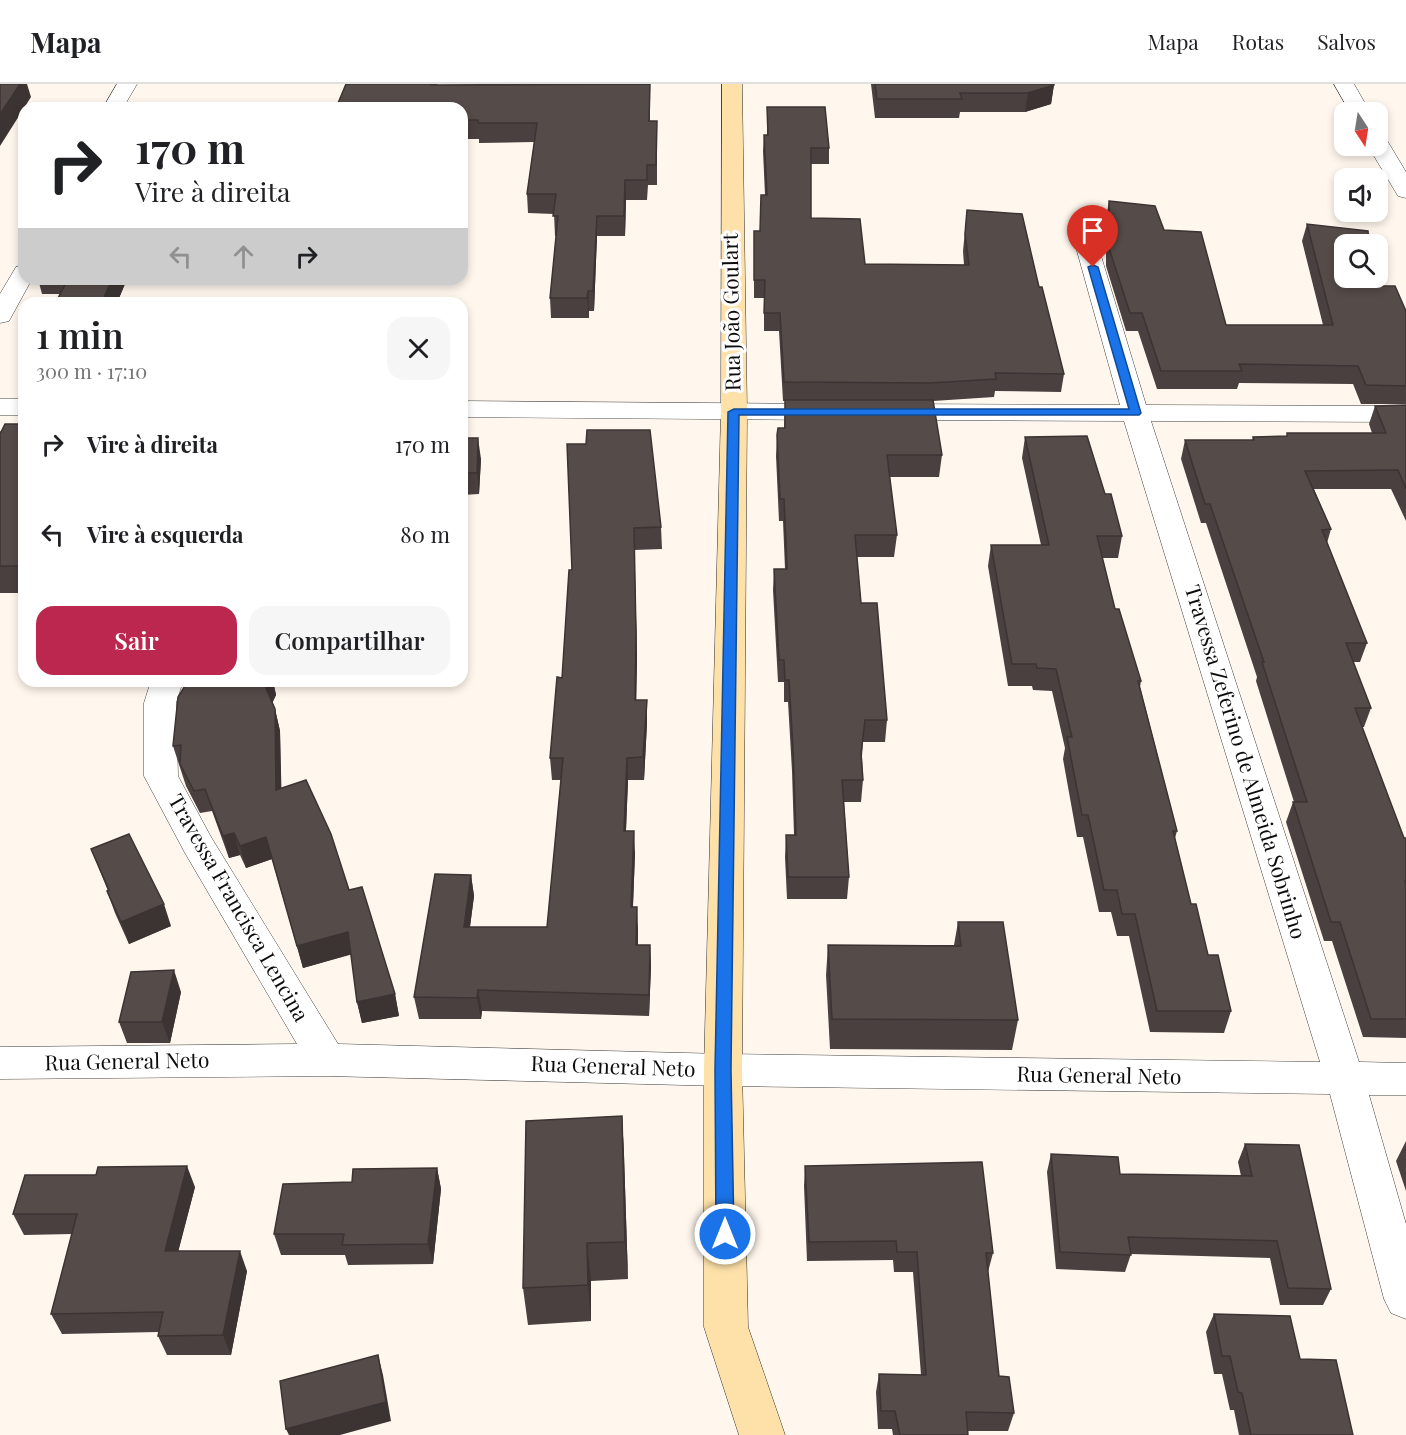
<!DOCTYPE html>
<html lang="pt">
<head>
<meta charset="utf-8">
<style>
	:root { --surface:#fff; --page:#f6f6f6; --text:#202124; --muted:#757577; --line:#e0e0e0; --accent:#bb274f }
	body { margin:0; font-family:"Playfair Display",serif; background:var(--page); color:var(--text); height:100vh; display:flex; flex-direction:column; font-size:22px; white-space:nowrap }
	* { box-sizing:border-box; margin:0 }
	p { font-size:20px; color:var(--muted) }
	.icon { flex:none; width:33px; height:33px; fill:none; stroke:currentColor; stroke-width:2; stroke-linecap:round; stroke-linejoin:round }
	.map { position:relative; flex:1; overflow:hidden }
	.sheet { position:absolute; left:18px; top:213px; width:450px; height:390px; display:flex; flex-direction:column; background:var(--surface); border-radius:18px; box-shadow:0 3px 9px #0003 }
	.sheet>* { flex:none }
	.banner { position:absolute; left:18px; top:18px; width:450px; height:183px; border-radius:18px; box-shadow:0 3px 9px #0003; background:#fff; color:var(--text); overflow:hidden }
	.needle { width:39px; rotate:168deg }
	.controls { position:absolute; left:1334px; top:18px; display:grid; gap:12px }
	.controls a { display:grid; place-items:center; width:54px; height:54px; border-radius:12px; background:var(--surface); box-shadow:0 3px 9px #0003; font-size:30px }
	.pin { position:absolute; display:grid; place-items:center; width:51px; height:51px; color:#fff; margin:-62px -26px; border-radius:50% 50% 50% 0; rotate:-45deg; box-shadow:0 0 6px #0007 }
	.pin .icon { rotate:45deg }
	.me { position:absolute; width:66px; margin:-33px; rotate:0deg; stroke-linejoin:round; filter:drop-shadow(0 0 4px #0008) }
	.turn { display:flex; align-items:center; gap:21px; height:126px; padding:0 18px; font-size:27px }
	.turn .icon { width:78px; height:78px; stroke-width:2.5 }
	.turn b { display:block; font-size:42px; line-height:51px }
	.lanes { display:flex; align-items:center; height:57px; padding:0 18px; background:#0003; justify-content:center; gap:30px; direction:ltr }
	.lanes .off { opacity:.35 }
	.round { display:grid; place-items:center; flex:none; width:63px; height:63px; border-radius:18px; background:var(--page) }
	.headline { display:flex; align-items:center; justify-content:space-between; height:102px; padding:0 18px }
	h1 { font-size:36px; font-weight:600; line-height:45px }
	.primary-button { display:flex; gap:12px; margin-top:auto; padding:12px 18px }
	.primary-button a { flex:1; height:69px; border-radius:18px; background:var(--accent); color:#fff; font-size:24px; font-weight:600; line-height:69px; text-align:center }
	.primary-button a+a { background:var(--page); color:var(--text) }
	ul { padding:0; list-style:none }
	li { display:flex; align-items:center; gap:18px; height:90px; padding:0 18px }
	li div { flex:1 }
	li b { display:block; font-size:22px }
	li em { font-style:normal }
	header { display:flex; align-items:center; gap:36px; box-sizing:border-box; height:84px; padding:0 30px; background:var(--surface); border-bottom:2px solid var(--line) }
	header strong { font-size:28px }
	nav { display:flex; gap:33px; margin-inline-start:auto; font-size:21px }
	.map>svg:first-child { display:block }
</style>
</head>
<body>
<header>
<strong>Mapa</strong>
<nav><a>Mapa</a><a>Rotas</a><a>Salvos</a></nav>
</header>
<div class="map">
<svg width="1406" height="1351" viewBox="0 0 1406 1351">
	<rect width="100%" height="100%" fill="#fff7ed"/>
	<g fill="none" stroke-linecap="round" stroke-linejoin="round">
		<g stroke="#404040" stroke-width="1">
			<path id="street" d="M117,0H137L123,24H103Z
				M1334,0H1354L1370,28H1350Z
				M1377,52L1385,53L1406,88V114L1398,112L1368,62H1377Z
				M1081,135L1089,137L1092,142L1146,321L1406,322V338L1151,337L1359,978L1406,979V1011H1369L1406,1140V1235L1391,1229L1384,1215L1330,1010L723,1002L327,992L0,995V963L297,960L185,769L144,692V619L151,597H183L176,619L178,692L211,753L338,960L723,970L1320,978L1124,337L889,336L880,334L876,328L880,322L889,320L1120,321L1070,142L1073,137Z
				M24,181V195H32L9,237L0,239V210L16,183Z
				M0,315H24V331H0Z
				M462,317L828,320L837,322L841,328L837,334L828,336L462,333Z"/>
		</g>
		<g stroke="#2f2f2f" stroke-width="1">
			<path id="secondary" d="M722,0H742L747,328L742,986L748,1243L785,1351H739L704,1243V986L721,328Z"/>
		</g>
		<use href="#street" fill="#fff" fill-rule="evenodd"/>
		<use href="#secondary" fill="#fee1a8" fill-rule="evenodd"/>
	</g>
	<path fill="#49403f" d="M346,0H438L437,1L650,0V37L657,56V101H648L647,116H626L625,152H597L594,227H589V234H551L550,214L556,152H555L554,130L528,129L527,110L534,58L479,59V55H462V24Z
		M871,0H1054L1051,20L1025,28H960L959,34H875Z
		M767,23L829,64V80H811V134L865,180L964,181L963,167L967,126L1039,203L1064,290L1061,308L995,307L994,313L933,317L942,371L939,393H889L897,451L894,473H857L861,519L887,636L885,658H863L862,672L863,696L861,718H844L849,793L847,815H787L785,773L786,751H794L792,687L788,618H784V598H778L773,506L774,485H785L783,437H779L776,372L777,351L784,344L785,317H783L779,247H764V214H754V147H760L765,111L763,67L764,51H767Z
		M1109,117L1164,146L1226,241H1323L1302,157L1307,140L1371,202L1406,227V320H1361L1353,300L1239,299L1237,305H1157L1138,247H1126L1106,182V134Z
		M38,195H127L117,219H56L60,210H42Z
		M1406,321V437L1391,405H1314L1331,445L1327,459L1367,559L1360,578H1353L1371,624L1364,643H1362L1404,754H1406V954L1363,953L1332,857H1324L1286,738L1293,718H1294L1256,597L1257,593L1206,439H1201L1181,375L1185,356H1252L1253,353L1287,352V349H1372L1369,340L1375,322Z
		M24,340V509H0V348Z
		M1025,353L1105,410L1122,452L1118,474H1102L1115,525L1141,597L1140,603L1177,747L1175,754L1191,820L1208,871L1231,927L1224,949L1150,948L1129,852H1117L1111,828H1099L1083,753H1077L1063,675L1065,664L1052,607L1033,606L1032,602H1008L988,482L991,461H1041L1022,374Z
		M462,354L481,375L479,410L462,411Z
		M567,360L661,443L662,465L634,466L637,572L636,616L647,639L644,696H628L626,747L635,769L633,823L638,845V861H650L651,882L649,932L482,927L481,935H419L414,913L471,791L474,812L470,843H547L561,696H552L550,674L562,594L572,486Z
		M188,597H273L276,611L272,619L275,625L280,647L281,705L349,806L395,910L399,932L362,939L357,918L351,870L303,884L272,775L246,784L240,771L229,774L212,727L200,729L186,702L173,662Z
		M91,765L171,842L129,860L115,829L107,807H108Z
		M958,838L1018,936L1012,966L830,965L826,891L828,861H954Z
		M181,908L170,959H127L119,938Z
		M622,1032L624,1071L628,1195L591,1197V1237L528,1241L523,1204Z
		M1406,1057V1107L1396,1077Z
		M1245,1060L1331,1205L1323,1221H1280L1270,1174L1131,1170L1125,1188L1056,1185L1047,1088L1051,1070L1120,1090L1241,1092L1238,1078Z
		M805,1082L993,1169L988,1188L999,1292L1014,1329L1008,1347H968V1351H893L892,1345H878L876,1308L879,1290L921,1291L913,1188H894L893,1176L807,1177L804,1102Z
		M437,1084L441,1105L433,1180L348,1181L345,1171H281L274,1150L352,1098Z
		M195,1103L178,1167L247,1187L231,1271H167L158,1252V1248L62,1250L51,1230L72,1150L24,1151L13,1130Z
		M1214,1230L1300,1275L1353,1351H1239L1234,1326H1230L1222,1290H1214L1206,1248Z"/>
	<path fill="#3c3433" d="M20,0H27L31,13L0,62V30Z
		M1054,1L1051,20L1025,28L1028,9Z
		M625,96L626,116L625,152L624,132Z
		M597,132V152L594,227L593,207Z
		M112,195H127L117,219H103L102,218Z
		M588,207L589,227V234L587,214Z
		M478,354L481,375L479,410L477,389Z
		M634,444L637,572L636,638L635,616Z
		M262,597H273L276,611L270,624Z
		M647,616V639L644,696L643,673Z
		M275,625L280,647L282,728L276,706Z
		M627,674L628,696L625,769L624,747Z
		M634,747L635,769L632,845L631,823Z
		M234,749L240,771L229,774L223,752Z
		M266,753L272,775L246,784L240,762Z
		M471,791L474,812L467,865L464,843Z
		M164,820L171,842L129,860L121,838Z
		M637,823L638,845L637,882L636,861Z
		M348,848L353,870L303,884L297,862Z
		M650,861L651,882L649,932V911Z
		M174,886L181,908L170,959L162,938Z
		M478,906L482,927L481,935L477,914Z
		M395,910L399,932L362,939L357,918Z
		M622,1032L624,1071L628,1195L625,1158Z
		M187,1082L195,1103L173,1188L165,1167Z
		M437,1084L441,1105L433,1180L428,1160Z
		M587,1159L591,1197V1237L588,1201Z
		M240,1167L247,1187L231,1271L223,1251Z
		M378,1271L383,1291L391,1337L340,1351H289L286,1345Z"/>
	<path fill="#554b49" stroke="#3c3433" stroke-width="1.5" d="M0,0H20L0,30Z
		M346,0H431V1L650,0L649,37H657L656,81H647V96H625L624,132H597L593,207H588L587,214H550L558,132H553L556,110H527L537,39H478V36H462V24H336Z
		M875,0H1054V1L1028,9H960L962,15H877Z
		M136,22H182L181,24H135Z
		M767,23H825L829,64H811V134L860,135L865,180L969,181L965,150L967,126L1022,130L1039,203H1042L1064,290L995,289L996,295L930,299L784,298L780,229H764L765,196H754V147H760L761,111H767L764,51H768Z
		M1109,117L1155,122L1164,146L1201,148L1226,241H1333L1307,140L1368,147L1369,160H1344V194H1371V202H1395L1406,227V302L1366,301L1358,282L1239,280L1242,287H1161L1142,229H1130L1109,164Z
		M68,195H112L102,218H56Z
		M785,316H933L942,371H887L897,451H855L861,519H877L887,636H865L861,670L863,696H842L849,793H788L786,751H796L793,665L789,596H785L784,576H779L774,485H787L784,415H780L777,351L778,344H785Z
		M1406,321V405L1398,386L1305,387L1331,445L1322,446L1367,559H1346L1371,624H1355L1404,754H1406V797H1405L1406,801V935H1371L1340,838H1331L1293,718H1307L1262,578H1264L1210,420H1205L1185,356H1254L1253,353L1287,352V349H1386L1375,322Z
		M5,340H24V482H0V348H1Z
		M587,346H650L661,443L634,444L636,550L635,616H647L643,673L627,674L624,747H634L631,823H637L636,861H650L649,911L478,906L477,914L414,913L435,790L471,791L464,843H547L563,674H550L557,593L562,594L569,486H572L567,360H586Z
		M1087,352L1105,410H1111L1122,452H1097L1115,525H1119L1141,597H1138L1177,747H1173L1191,820H1196L1208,871H1218L1231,927H1157L1135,830H1122L1117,806H1104L1088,731H1082L1067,653H1072L1056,585L1037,584L1036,580H1012L991,461H1049L1025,353Z
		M462,354H478L477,389H462Z
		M188,597H267L265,602L275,625L276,706L306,696L331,750L349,806L362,803L395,910L357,918L348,848L297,862L266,753L240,762L234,749L223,752L205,705L194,707L180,680L181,661L173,662L178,613Z
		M129,750L164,820L121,838L107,807L109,806L91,765Z
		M958,838H1003L1018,936L832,935L828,861L961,862Z
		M174,886L162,938H119L131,888Z
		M622,1032L625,1158L587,1159L588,1201L523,1204L526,1037Z
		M1245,1060L1299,1061L1331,1205L1288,1204L1277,1157L1128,1153L1131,1171L1060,1168L1051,1070L1118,1073L1120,1090L1252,1092Z
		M982,1078L993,1169H986L999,1292L1009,1293L1014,1329L966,1328L968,1351H900L895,1327H881L879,1290L926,1291L917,1168H897L896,1157L809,1158L805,1082Z
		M187,1082L165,1167H240L223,1251L158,1252L163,1228L51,1230L77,1130H13L25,1091H96L98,1083Z
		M437,1084L428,1160L342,1161L344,1150H274L283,1100L352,1098L353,1085Z
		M1214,1230L1290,1232L1300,1275L1336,1276L1353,1351H1251L1242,1309L1238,1308L1230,1272H1222Z
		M378,1271L386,1318L286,1345L280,1297Z"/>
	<path fill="#1a73e8" stroke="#114b97" stroke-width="1.5" d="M1093,181L1098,183L1141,329L1139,331H739L731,986L734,1150L731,1155L725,1158L719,1155L716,1150L715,986L728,328L734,325H1129L1088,183Z"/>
	<g text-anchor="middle" stroke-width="6" stroke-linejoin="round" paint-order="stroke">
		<g font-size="21" fill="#0d0d0d" stroke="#fff">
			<text transform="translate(732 228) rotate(-91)" y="7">Rua João Goulart</text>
			<text transform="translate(1245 678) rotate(73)" y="7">Travessa Zeferino de Almeida Sobrinho</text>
			<text transform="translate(238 824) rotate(60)" y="7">Travessa Francisca Lencina</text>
			<text transform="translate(127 978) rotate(-1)" y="7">Rua General Neto</text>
			<text transform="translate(613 983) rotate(2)" y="7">Rua General Neto</text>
			<text transform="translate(1099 992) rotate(1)" y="7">Rua General Neto</text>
		</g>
	</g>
</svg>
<div class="controls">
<a><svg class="needle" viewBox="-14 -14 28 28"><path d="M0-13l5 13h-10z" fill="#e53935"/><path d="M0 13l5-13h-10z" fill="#757577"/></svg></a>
<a><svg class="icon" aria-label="sound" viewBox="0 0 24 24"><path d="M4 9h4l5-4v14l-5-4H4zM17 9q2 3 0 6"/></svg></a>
<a><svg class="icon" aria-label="search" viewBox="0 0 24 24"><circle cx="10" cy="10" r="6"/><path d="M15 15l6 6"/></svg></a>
</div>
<div class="pin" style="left:1093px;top:183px;background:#d93025"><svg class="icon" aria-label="arrive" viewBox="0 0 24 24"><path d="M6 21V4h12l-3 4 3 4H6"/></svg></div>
<svg class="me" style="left:725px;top:1150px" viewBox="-20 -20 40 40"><circle r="17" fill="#1a73e8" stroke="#fff" stroke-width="3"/><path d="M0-11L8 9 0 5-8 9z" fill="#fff"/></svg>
<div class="banner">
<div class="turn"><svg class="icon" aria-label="right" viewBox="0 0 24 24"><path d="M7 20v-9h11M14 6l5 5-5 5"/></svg><div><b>170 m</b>Vire à direita</div></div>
<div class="lanes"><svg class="icon off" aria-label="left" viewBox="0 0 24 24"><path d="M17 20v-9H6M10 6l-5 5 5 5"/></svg><svg class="icon off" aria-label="ahead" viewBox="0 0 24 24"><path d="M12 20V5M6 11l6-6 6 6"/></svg><svg class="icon" aria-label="right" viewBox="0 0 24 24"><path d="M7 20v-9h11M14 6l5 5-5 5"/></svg></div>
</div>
<section class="sheet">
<div class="headline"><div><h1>1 min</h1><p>300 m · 17:10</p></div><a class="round"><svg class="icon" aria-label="close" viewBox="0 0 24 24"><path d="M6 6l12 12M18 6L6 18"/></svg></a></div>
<ul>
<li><svg class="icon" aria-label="right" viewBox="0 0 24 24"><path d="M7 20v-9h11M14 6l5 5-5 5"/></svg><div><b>Vire à direita</b></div><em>170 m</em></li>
<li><svg class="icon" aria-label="left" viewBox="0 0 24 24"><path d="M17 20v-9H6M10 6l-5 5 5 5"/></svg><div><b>Vire à esquerda</b></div><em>80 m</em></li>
</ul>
<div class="primary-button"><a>Sair</a><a>Compartilhar</a></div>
</section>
</div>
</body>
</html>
